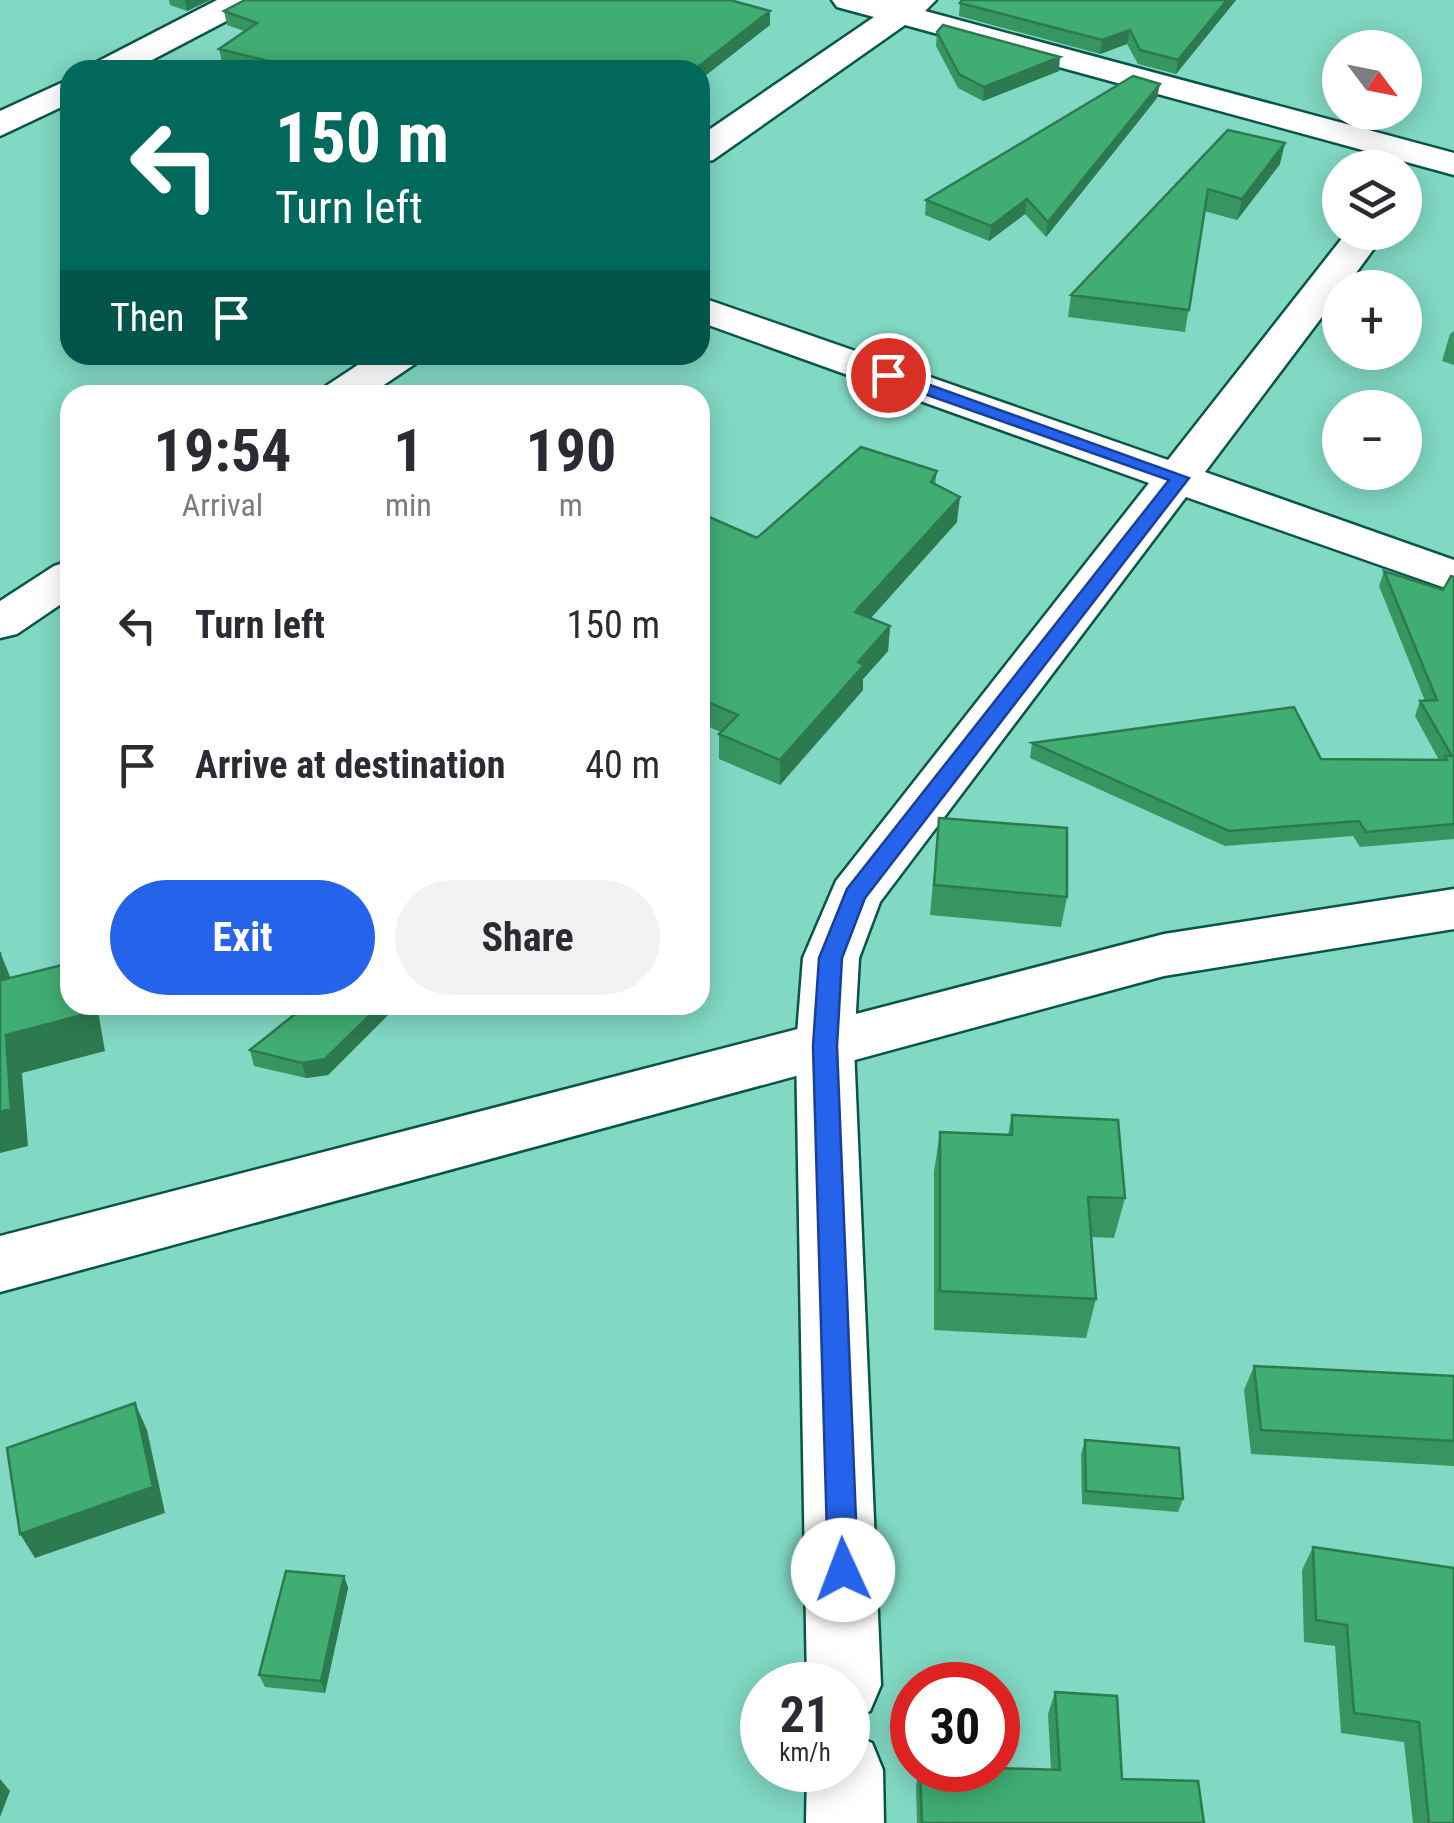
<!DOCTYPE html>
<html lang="en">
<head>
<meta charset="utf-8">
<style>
	:root { --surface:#fff; --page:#f2f2f3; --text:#2b2b33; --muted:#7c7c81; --accent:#2563eb }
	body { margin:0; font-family:"Roboto Condensed",sans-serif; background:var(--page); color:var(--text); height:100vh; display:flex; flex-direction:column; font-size:38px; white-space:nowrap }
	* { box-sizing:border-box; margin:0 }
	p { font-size:32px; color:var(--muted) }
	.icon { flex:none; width:55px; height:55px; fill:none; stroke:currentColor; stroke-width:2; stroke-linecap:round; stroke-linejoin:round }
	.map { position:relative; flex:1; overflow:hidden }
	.side { position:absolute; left:60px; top:385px; width:650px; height:630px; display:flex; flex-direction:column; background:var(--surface); border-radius:30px; box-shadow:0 5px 25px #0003 }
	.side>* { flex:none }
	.top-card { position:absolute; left:60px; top:60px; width:650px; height:305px; border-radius:30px; box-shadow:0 5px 25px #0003; background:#00695c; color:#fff; overflow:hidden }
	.needle { width:65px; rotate:122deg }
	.tools { position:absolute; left:1322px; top:30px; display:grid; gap:20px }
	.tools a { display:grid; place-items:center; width:100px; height:100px; border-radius:50%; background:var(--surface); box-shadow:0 5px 25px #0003; font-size:50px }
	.speed { position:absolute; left:740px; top:1662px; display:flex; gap:20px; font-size:50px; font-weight:700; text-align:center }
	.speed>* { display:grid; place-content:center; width:130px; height:130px; border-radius:50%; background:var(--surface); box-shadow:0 5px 25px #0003; line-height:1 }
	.speed small { font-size:25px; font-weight:400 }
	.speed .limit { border:15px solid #d22; background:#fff; color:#111 }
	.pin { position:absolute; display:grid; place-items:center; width:85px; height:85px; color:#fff; margin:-42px; border:5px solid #fff; border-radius:50%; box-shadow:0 2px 10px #0007 }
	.me { position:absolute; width:110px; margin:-55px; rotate:358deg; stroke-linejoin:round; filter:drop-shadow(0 0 8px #0008) }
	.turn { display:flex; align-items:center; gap:35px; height:210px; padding:0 50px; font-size:45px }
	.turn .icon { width:130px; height:130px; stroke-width:2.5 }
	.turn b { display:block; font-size:70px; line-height:85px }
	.then { display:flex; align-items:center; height:95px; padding:0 50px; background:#0003; gap:20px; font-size:38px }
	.eta { display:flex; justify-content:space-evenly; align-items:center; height:170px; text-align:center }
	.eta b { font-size:60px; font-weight:700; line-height:70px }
	.action { display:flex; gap:20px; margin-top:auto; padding:20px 50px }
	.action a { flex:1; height:115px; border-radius:60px; background:var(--accent); color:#fff; font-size:40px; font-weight:700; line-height:115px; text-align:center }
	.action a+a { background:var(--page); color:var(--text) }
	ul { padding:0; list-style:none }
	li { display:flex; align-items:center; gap:30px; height:140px; padding:0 50px }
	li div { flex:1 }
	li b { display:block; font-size:38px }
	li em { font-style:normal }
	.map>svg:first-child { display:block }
</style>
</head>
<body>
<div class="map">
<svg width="1454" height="1823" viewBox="0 0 1454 1823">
	<rect width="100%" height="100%" fill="#81d8c3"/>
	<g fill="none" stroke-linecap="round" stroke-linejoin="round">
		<g stroke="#095648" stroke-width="5">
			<path id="street" d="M217,0H258L253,7L133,70H90L95,63Z
				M832,0H936L925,11L1454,153V175L905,25L713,160L700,163V136L874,17L837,7Z
				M70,79V103L0,136V111Z
				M1347,232H1386L1345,288H1340V293L1205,472L1454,560V591L1186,497L880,902L859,958L854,1047L881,1685L870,1711L848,1721V1685H807L796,1047L803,958L836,881L1149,483L700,322V297L1168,460Z
				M373,355H421L415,364L369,395H320L326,386Z
				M70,561V598L17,634L0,638V601L54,566Z
				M848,1733L872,1743L883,1770L884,1823H806L807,1770H848Z"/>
		</g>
		<g stroke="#095648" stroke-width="5">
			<path id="secondary" d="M1454,889V929L1164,976L0,1292V1236L1164,934Z"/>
		</g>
		<use href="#street" fill="#fff" fill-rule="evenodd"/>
		<use href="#secondary" fill="#fff" fill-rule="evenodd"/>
	</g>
	<path fill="#379562" d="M169,0H210L187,11L170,5Z
		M1236,0L1176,74L1138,64L1127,44L1100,54L959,16L960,3Z
		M224,11H770V25L700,70H251L222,62L219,49L244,31L227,25Z
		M937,32L1059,71L983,101L958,88L936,46Z
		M1157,98L1046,237L1025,214L989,241L925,215L926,200Z
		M1228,130L1280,164L1237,220L1204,211L1185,332L1068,317L1071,295Z
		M1454,331V365L1442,361L1450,334Z
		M937,471L935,485L957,522L870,618L890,626L888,651L863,679V690L780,785L719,759V734L721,732L700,723V513L757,538Z
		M1384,571L1443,590L1454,577V839L1360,847L1353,836L1225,846L1030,758L1032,743L1321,759L1439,760L1415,716L1420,701H1425L1379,586Z
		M939,818L1067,897L1061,927L930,915Z
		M396,1007L328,1075L306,1078L254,1066L250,1050Z
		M1012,1115L1125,1198L1114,1238L1091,1237L1096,1299L1086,1338L934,1330V1172L940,1132L1008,1135Z
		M1254,1366L1454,1376V1466L1251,1454L1244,1390Z
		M1085,1440L1183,1499L1178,1512L1082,1504L1081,1454Z
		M1313,1547L1454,1568V1823H1413L1404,1742L1341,1733L1335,1646L1304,1642L1302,1570Z
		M344,1576L348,1588L325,1693L265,1687L259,1675Z
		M1055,1692L1122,1779L1204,1823H917L916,1785L919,1770H1051L1048,1714Z"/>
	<path fill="#2d7950" d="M185,0H210L187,11Z
		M1227,0H1236L1176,74L1178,60Z
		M770,11V25L700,80V70H694Z
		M1130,30L1127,44L1100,54L1102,40Z
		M1060,57L1059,71L983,101L984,87Z
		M1160,84L1157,98L1046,237L1048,222Z
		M1285,143L1280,164L1237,220L1242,199Z
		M1027,199L1025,214L989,241L991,226Z
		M960,497L957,522L854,637L855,612Z
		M890,626L888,651L863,679V690L780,785V760L858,662Z
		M0,952L16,991L2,980Z
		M89,1005H97L105,1051L22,1073L28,1146L0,1153V1112L6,1035Z
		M380,1005H396V1007L328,1075L306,1078L302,1063Z
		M135,1403L147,1430L165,1513L35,1558L20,1534Z
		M344,1576L348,1588L325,1693L321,1681Z
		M0,1779L10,1791L0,1817Z"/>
	<path fill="#40ad72" stroke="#2d7950" stroke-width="2.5" d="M245,0H730L770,11L694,70H305L219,49L257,23L224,11Z
		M962,0H1227L1178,60L1140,50L1130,30L1102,40L960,3Z
		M943,25L1060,57L984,87L959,74L937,32Z
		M1133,76L1160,84L1048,222L1027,199L991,226L926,200Z
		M1228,130L1285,143L1242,199L1208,189L1189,310L1071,295Z
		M861,447L937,471L931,482L960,497L855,612L890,626L858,662L864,665L780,760L719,734L738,715L700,699V513L757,538Z
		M1384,571L1443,590L1451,576L1454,577V824L1366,832L1359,821L1229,831L1032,743L1294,707L1321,759L1447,760L1445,756H1452L1420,701L1437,700Z
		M939,818L1067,828V897L934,885Z
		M0,952L2,980L70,963V1005H89L90,1013L6,1035L11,1109L0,1112Z
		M328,1005H380L325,1059L302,1063L250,1050L300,1010Z
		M1012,1115L1118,1120L1125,1198L1088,1197L1096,1299L940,1291V1132L1012,1135Z
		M1254,1366L1454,1376V1441L1261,1430Z
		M135,1403L153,1487L20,1534L7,1448Z
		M1085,1440L1179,1448L1183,1499L1086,1491Z
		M1313,1547L1454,1568V1823H1429L1419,1722L1354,1713L1347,1625L1316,1620Z
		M286,1571L344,1576L321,1681L259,1675Z
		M1055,1692L1117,1696L1122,1779L1198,1781L1204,1823H922L920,1770H998V1768L1060,1770Z"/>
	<path fill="#2563eb" stroke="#184099" stroke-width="2.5" d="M888,370L1189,478L865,898L842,958L837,1046L858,1570L853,1580L843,1584L833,1580L828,1570L813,1046L819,958L847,889L1169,480L882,379V371Z"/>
</svg>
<div class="tools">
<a><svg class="needle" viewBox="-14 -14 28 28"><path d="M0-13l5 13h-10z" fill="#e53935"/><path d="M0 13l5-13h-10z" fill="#7c7c81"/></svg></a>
<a><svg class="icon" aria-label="layers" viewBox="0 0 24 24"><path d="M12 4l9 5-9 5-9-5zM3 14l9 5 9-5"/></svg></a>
<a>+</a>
<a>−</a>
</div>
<div class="speed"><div>21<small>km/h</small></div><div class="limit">30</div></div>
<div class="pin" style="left:888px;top:375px;background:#d93025"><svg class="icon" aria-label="arrive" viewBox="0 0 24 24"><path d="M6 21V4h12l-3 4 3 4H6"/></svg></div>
<svg class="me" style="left:843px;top:1570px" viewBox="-20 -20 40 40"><circle r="19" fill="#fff"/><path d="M0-13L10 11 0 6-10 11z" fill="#2563eb"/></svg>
<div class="top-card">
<div class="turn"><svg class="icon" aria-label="left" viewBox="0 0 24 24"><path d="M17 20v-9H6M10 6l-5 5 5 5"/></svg><div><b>150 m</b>Turn left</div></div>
<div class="then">Then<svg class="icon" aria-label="arrive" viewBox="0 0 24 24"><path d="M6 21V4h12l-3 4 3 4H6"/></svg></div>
</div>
<section class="side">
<div class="eta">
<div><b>19:54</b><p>Arrival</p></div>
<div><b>1</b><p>min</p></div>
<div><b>190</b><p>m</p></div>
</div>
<ul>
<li><svg class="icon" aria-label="left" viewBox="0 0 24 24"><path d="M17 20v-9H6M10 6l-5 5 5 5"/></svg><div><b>Turn left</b></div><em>150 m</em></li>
<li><svg class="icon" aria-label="arrive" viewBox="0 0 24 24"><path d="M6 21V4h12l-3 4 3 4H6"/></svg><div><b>Arrive at destination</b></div><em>40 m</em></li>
</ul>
<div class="action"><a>Exit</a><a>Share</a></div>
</section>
</div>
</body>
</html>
